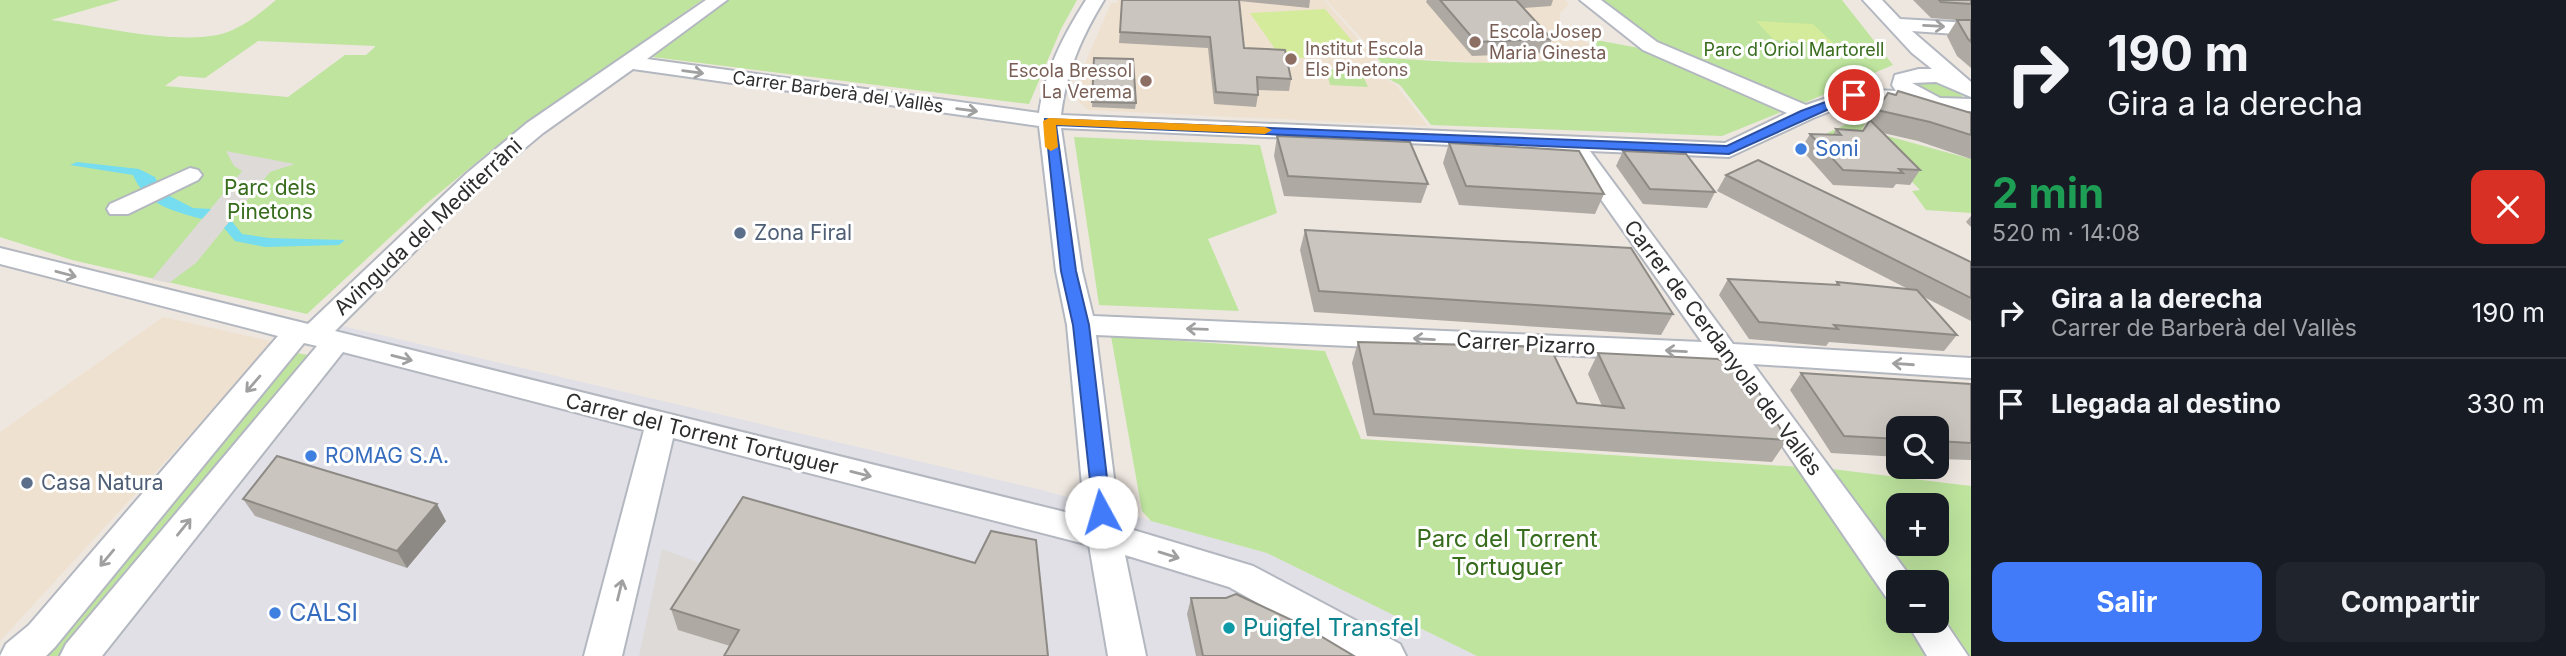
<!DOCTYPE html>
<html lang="es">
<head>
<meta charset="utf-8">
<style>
	:root { --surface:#171b24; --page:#20242c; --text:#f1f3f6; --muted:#9ea1a6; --line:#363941; --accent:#427bf9 }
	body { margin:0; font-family:Inter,sans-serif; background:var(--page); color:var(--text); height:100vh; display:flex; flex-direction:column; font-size:26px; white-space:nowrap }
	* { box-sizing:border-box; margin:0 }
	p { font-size:23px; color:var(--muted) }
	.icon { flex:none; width:38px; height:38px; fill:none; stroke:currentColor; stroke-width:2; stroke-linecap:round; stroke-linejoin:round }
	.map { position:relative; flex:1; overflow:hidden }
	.side { display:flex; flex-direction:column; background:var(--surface); width:595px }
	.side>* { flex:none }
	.guide { background:#171b24; color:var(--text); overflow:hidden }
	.fabs { position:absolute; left:1886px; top:416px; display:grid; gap:14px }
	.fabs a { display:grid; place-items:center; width:63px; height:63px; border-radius:14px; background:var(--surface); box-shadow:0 7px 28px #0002; font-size:35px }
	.pin { position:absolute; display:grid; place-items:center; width:60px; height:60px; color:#fff; margin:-30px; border:4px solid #fff; border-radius:50%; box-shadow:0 2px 7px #0007 }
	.me { position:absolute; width:77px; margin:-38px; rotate:354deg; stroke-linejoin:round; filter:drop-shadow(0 0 5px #0008) }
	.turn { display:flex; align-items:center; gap:24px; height:147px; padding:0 21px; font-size:32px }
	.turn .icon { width:91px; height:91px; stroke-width:2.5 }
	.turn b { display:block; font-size:49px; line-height:60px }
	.round { display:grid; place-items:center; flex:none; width:74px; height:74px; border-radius:14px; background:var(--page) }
	.head { display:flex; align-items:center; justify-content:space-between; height:119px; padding:0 21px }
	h1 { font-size:42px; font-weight:700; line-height:52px; color:#1e9e55 }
	.cta { display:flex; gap:14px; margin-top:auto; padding:14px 21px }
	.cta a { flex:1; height:80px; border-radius:14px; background:var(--accent); color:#fff; font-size:28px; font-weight:700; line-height:80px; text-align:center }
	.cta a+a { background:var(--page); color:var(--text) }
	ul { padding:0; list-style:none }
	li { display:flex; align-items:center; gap:21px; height:91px; padding:0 21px; border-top:2px solid var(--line) }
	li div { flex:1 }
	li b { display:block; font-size:26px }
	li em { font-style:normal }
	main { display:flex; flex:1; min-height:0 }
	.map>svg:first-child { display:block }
</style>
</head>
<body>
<main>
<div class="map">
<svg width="1971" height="656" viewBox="0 0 1971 656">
	<rect width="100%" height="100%" fill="#eee7e0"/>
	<path fill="#e1e0e7" d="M338,325L1042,490L1267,553L1477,656H42Z"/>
	<path fill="#efe1d0" d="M1118,0H1324L1382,66L1360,65L1396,85L1428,126L1088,110L1079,102L1078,94L1086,61L1111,3H1117Z
		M1326,0H1565L1569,4L1560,13V22L1567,31L1604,53L1524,62L1484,63L1378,56Z
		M163,317L275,342L0,641V432Z"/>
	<path fill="#bee49e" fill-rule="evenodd" d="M0,0H120L51,20C99,26 170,44 217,35C240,30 258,15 276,0H702L500,143L426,204L307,314L72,260L0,237ZM258,41L375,46V47L366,55H345L288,97L165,86L179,76L205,78Z
		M725,0H1077L1061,29L1029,104L645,56Z
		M1602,0H1842L1893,65L1804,103L1784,101L1649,41Z
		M1585,38L1650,50L1786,110L1722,136L1431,125L1400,85L1362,65L1384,67L1377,57C1454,63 1529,68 1606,53Z
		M1326,69L1360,70L1368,87L1330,85Z
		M1920,82H1938L1963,96C1949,107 1930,94 1916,86Z
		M1862,117L1867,121L1862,129L1971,159V213L1926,210L1912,191L1920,190L1875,144L1810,141Z
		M1074,137L1260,145L1277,213L1208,239L1239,311L1099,305Z
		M1111,336L1325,351L1361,439L1832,469L1971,486V656H1477L1267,553L1151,521L1142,511ZM1899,506H1937V544H1899ZM1899,583H1937V621H1899Z
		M292,352L308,355L61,656H35Z"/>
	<path fill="#d3eb9a" d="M1325,9L1363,54L1282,59L1250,13Z
		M1756,21L1813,24L1833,43L1774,40Z"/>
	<path fill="#dedad7" d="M226,151L295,164L270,172L196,263L169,283L152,279L242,171L234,166Z
		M662,549L717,569L745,650L742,656H639Z"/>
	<path fill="#75ddef" d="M77,162L139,169L155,177L162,192L193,208L211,209L202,219C172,211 145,204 133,175L70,165Z
		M231,220L242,234L269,238L345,240L339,245L265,247L235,241L224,228Z"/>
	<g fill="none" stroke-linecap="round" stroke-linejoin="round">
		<g stroke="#b3b7c0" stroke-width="4">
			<path id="minor" d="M706,0H727L647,59L1039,113C1045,71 1063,36 1086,0H1104C1082,36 1066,72 1061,115L1725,143L1787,113L1643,50L1580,0H1601L1657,42L1806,105L1854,89L1896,91L1892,85L1895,75L1919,69H1932L1912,53L1863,0H1882L1900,19L1971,23V35L1912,31L1971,82V97L1936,82L1912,83L1940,98L1971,99V111H1944L1917,104L1856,101L1813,118L1729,157L1590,151L1733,344L1971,358V378L1753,364L1915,583H1899V601L1886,597L1744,390L1717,362L1096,335L1120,526L1253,566L1400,644L1406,656H1352L1229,587L1125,555L1146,656H1108L1089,545L673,438L622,656H584L644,430L343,352L102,656H60L66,644L317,346L304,343L55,647L46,656H0L6,644L29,625L278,336L0,264V248L308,324L467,173L527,123ZM633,69L1039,126L1056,271L1067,325L1085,517L335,331L483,183L543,133ZM1061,128L1566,150L1702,342L1093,316L1082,271Z
				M190,168L198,170L202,175L198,180L128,214H110L107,209L110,204Z
				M1937,610L1968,656H1927L1906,621H1937Z"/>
		</g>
		<use href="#minor" fill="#fff" fill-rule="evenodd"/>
	</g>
	<path fill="#aea9a3" d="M1122,0H1310L1309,8L1239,1L1244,48L1291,79L1289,91L1258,90V95L1256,107L1214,104L1208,48L1119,43Z
		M1427,0H1553L1551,6L1524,8L1552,39L1547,53L1472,56L1426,2Z
		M1913,0H1971V68L1957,56L1947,36L1957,20L1931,18Z
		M1094,58L1136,103L1135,109L1092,107Z
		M1877,110L1971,113V159L1918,141L1883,133L1920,170L1910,185L1896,184L1893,188L1833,185L1801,149L1810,134L1833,135L1836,129L1863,131Z
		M1277,136L1428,184L1421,203L1284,196L1274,156Z
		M1449,143L1604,194L1595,214L1459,205L1443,163Z
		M1623,151L1715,192L1707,208L1643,204L1616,166Z
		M1726,175L1971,262V321L1924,297L1957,335L1944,351L1829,342L1826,346L1749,339L1719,295L1728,279L1835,285L1837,282L1908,289L1717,191Z
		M1971,216V227L1966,222Z
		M1305,230L1673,314L1661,335L1314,312L1300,250Z
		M1358,342L1577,403L1602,406L1588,374L1598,353L1787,440L1772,462L1367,436L1352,363Z
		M1801,373L1971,384V460L1937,459V429H1899V457L1831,453L1790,390Z
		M243,499L446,521L407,568L255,516Z
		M1191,598L1354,656H1196L1187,614Z
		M671,609L1048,656L730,646L678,630Z"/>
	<path fill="#8d8a85" d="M437,504L446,521L407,568L397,551Z"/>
	<path fill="#cac5be" stroke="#8d8a85" stroke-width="2" d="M1122,0H1239L1244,48L1285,50L1291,79L1257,77L1258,95L1216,92L1210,37L1120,32Z
		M1440,0H1516L1552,39L1476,42Z
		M1939,0H1971V4L1941,2Z
		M1957,20H1971V42L1968,39Z
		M1094,58L1133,59L1136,103L1092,102Z
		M1898,91L1971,113V135L1930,122L1877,110L1888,93L1896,95Z
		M1870,120L1920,170L1899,169L1903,173L1843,170L1810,134L1841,135L1836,129L1863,131Z
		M1277,136L1410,142L1428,184L1288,176Z
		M1449,143L1579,151L1604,194L1466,186Z
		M1623,151L1686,154L1715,192L1650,189Z
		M1758,160L1971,262V298L1726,175Z
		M1305,230L1631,248L1673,314L1319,291Z
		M1728,279L1839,285L1837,282L1917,290L1957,335L1834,325L1838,329L1759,322Z
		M1358,342L1550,347L1577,403L1624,408L1598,353L1718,359L1747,372L1787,440L1374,414Z
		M1801,373L1971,384V443L1937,441V429H1899V439L1844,436Z
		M277,456L437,504L397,551L243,499Z
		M743,497L975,563L991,531L1036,540L1048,656H724L739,630L671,609Z
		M1236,594L1302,625L1354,656H1203L1191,598H1226Z"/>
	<defs><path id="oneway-shaft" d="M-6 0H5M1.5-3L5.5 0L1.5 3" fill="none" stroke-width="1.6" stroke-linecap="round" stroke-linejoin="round" transform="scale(1.75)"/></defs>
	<g stroke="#a0a0a0">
		<use href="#oneway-shaft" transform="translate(1934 26) rotate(3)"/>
		<use href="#oneway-shaft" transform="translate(693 72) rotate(8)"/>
		<use href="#oneway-shaft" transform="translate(967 110) rotate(8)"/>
		<use href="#oneway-shaft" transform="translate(66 274) rotate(15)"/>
		<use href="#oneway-shaft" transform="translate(1197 329) rotate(-178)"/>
		<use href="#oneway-shaft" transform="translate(1424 339) rotate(-177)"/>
		<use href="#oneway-shaft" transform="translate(1676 351) rotate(-177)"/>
		<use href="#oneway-shaft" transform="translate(402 358) rotate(14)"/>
		<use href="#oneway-shaft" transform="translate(1903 364) rotate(-176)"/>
		<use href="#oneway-shaft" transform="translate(253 384) rotate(131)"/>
		<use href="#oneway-shaft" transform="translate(861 474) rotate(14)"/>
		<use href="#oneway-shaft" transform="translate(184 527) rotate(-51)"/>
		<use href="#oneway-shaft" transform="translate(1169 555) rotate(17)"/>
		<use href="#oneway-shaft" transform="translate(107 558) rotate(130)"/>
		<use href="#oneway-shaft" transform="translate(620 590) rotate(-76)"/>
	</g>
	<path fill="#427bf9" stroke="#2b50a2" stroke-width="2" d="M1850,93L1860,95L1729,154L1056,125L1076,271L1089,325L1111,512L1108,517H1094L1073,325L1061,271L1045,119L1727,146L1801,111Z"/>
	<path fill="#f59e0b" d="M1049,118L1265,127L1272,130L1265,134L1056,125L1058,147L1051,151L1045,147L1043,121Z"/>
	<g fill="#8d6e63" stroke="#fff" stroke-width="2.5">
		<circle cx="1475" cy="42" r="7"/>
		<circle cx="1291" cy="59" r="7"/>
		<circle cx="1146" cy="81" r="7"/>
	</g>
	<g fill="#3f7fe0" stroke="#fff" stroke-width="2.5">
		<circle cx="1801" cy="149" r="7"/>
		<circle cx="311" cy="456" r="7"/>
		<circle cx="275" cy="613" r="7"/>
	</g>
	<g fill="#5c6f8a" stroke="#fff" stroke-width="2.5">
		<circle cx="740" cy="233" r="7"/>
		<circle cx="27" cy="483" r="7"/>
	</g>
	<circle fill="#0f9aa8" stroke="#fff" stroke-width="2.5" cx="1229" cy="628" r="7"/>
	<g text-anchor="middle" stroke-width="6" stroke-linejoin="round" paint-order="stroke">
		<g font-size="18" fill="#785e54" stroke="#fff" text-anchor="start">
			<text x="1489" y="38">Escola Josep<tspan x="1489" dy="21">Maria Ginesta</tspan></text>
			<text x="1305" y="55">Institut Escola<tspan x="1305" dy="21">Els Pinetons</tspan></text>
			<text x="1132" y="77" text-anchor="end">Escola Bressol<tspan x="1132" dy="21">La Verema</tspan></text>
		</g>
		<g font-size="18" fill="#366c1c" stroke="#fff">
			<text x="1794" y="56">Parc d'Oriol Martorell</text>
		</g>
		<g font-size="18" fill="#2d2d2d" stroke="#fff">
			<text transform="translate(838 92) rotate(8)" y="6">Carrer Barberà del Vallès</text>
		</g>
		<g font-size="21" fill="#366cbe" stroke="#fff" text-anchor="start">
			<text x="1815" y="156">Soni</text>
			<text x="325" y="463">ROMAG S.A.</text>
		</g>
		<g font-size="21" fill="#366c1c" stroke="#fff">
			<text x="270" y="195">Parc dels<tspan x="270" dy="24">Pinetons</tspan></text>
		</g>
		<g font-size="21" fill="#2d2d2d" stroke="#fff">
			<text transform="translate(428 227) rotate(-43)" y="7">Avinguda del Mediterràni</text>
			<text transform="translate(1526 344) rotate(3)" y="7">Carrer Pizarro</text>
			<text transform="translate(1723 348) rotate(53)" y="7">Carrer de Cerdanyola del Vallès</text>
			<text transform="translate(702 434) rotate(14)" y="7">Carrer del Torrent Tortuguer</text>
		</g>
		<g font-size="21" fill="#4e5e75" stroke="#fff" text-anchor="start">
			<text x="754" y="240">Zona Firal</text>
			<text x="41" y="490">Casa Natura</text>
		</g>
		<g font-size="24" fill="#366c1c" stroke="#fff">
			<text x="1507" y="547">Parc del Torrent<tspan x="1507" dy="28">Tortuguer</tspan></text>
		</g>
		<g font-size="24" fill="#366cbe" stroke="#fff" text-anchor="start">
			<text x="289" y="621">CALSI</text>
		</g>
		<g font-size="24" fill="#0d838f" stroke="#fff" text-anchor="start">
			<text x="1243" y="636">Puigfel Transfel</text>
		</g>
	</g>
</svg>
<div class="fabs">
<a><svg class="icon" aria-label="search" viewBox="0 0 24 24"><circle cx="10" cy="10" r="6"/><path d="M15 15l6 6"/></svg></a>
<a>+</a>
<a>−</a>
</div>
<div class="pin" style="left:1854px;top:95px;background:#d93025"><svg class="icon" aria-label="arrive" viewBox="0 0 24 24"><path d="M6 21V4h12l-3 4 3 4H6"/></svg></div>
<svg class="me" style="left:1101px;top:512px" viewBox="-20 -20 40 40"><circle r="19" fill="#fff"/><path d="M0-13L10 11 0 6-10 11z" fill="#427bf9"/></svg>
</div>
<section class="side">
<div class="guide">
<div class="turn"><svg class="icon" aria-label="right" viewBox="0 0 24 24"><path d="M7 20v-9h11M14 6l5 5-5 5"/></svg><div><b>190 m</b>Gira a la derecha</div></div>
</div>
<div class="head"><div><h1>2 min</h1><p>520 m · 14:08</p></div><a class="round" style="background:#d93025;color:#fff"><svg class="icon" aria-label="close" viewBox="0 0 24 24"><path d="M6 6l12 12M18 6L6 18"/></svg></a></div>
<ul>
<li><svg class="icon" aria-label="right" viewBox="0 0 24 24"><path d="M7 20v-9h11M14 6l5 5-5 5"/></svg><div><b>Gira a la derecha</b><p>Carrer de Barberà del Vallès</p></div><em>190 m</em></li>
<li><svg class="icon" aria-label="arrive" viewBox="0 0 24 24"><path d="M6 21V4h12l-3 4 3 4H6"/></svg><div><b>Llegada al destino</b></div><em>330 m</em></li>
</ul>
<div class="cta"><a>Salir</a><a>Compartir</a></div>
</section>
</main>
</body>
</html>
